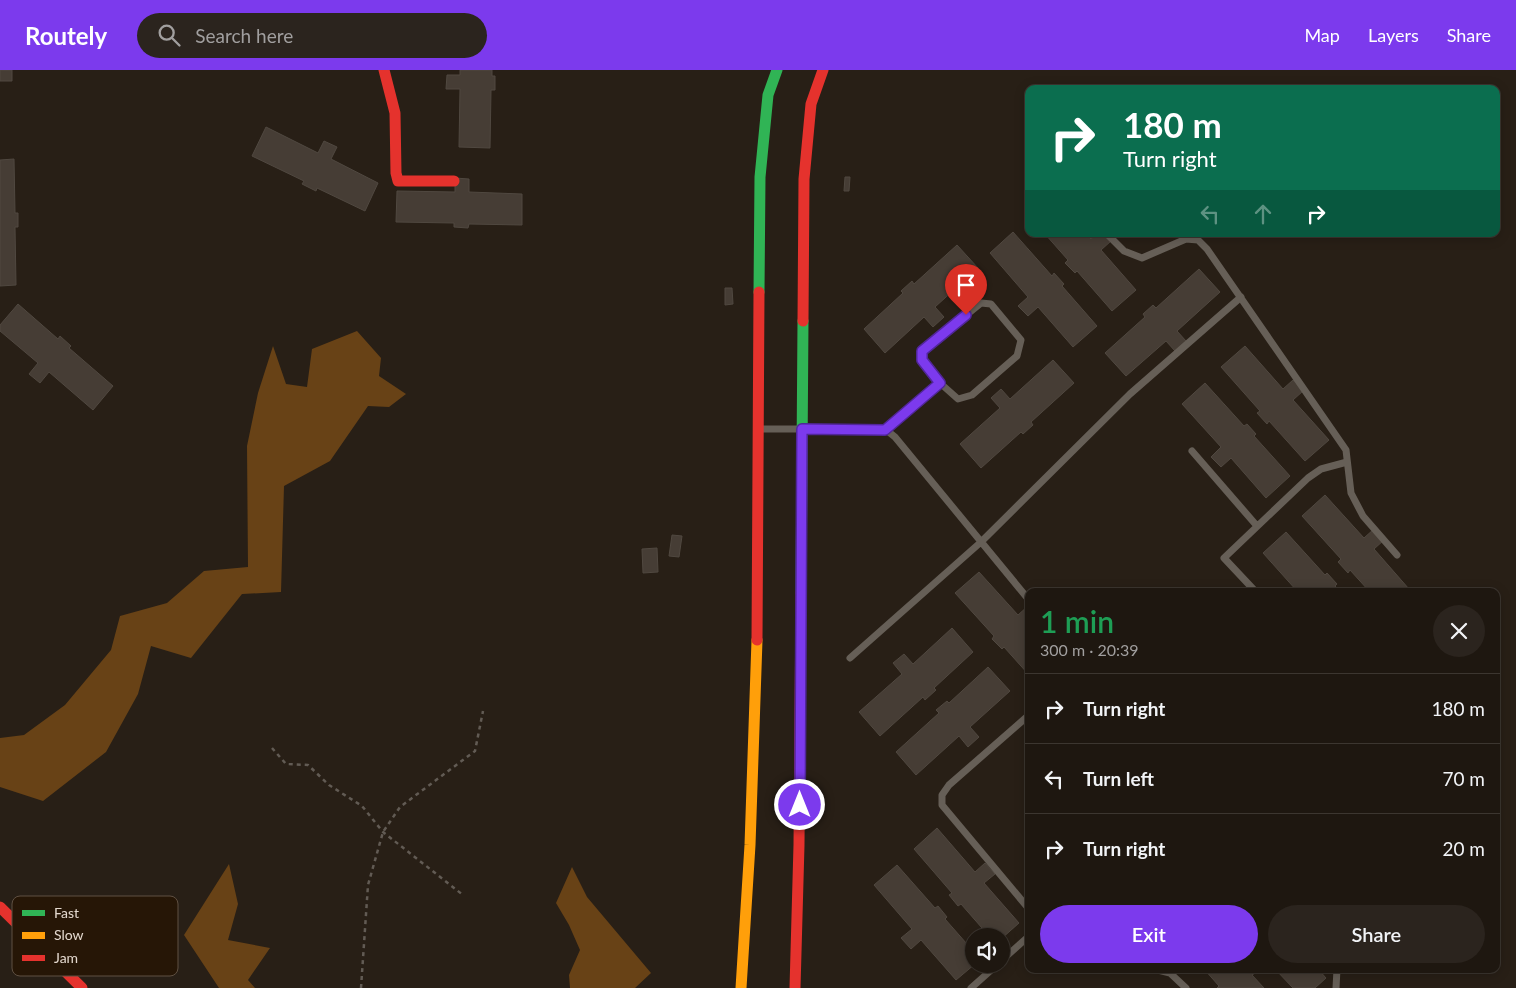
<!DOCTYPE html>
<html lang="en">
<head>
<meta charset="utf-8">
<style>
	:root { --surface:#1e1710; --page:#2b241e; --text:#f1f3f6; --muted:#a19f9f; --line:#3c3630; --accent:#7c3aed }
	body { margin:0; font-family:Lato,sans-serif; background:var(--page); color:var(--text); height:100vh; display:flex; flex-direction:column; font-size:19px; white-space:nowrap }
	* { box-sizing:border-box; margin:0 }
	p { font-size:16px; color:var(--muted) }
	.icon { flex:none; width:28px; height:28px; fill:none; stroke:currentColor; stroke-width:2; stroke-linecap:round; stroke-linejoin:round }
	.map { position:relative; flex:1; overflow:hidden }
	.sheet { position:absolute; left:1025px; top:518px; width:475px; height:385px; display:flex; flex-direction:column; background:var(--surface); border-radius:10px; box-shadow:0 2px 12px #0003,0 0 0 1px var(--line) }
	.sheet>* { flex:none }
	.top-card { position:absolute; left:1025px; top:15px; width:475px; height:152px; border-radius:10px; box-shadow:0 2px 12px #0003,0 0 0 1px var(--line); background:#0b6e4f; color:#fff; overflow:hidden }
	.buttons { position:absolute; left:965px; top:858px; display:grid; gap:10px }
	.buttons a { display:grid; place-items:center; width:45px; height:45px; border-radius:50%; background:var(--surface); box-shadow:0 2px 12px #0003,0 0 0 1px var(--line); font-size:25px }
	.pin { position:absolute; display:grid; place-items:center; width:42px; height:42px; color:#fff; margin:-51px -21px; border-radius:50% 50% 50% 0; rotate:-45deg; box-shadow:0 0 5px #0007 }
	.pin .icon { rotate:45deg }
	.me { position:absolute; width:55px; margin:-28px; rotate:0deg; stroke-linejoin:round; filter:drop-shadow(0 0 4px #0008) }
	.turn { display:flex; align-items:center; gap:18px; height:105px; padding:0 15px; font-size:22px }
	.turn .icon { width:65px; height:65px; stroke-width:2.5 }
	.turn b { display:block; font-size:35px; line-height:42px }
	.lanes { display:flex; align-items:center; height:48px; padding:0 15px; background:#0003; justify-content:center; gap:25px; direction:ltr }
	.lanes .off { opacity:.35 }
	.round { display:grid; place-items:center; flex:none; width:52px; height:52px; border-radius:26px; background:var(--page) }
	.summary { display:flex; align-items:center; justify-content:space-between; height:85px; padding:0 15px }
	h1 { font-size:30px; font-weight:600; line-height:38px; color:#1e9e55 }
	.action { display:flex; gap:10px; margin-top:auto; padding:10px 15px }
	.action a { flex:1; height:58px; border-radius:30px; background:var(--accent); color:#fff; font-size:20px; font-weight:600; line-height:58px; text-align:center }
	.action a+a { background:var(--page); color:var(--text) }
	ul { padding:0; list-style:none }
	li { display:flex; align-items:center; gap:15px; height:70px; padding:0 15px; border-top:1px solid var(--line) }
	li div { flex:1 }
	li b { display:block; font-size:19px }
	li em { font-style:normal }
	header { display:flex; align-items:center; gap:30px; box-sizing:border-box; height:70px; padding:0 25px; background:var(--accent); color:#fff }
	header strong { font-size:24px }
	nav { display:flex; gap:28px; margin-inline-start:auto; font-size:18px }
	.search { width:350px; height:45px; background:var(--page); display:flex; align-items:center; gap:12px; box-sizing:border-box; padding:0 18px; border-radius:28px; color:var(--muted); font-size:19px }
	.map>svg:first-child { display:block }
</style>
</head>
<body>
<header>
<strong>Routely</strong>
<div class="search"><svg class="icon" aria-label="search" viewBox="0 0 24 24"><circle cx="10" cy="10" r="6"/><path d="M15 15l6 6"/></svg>Search here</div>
<nav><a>Map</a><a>Layers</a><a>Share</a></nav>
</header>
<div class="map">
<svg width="1516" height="918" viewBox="0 0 1516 918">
	<rect width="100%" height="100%" fill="#281f16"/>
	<path fill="#684216" d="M357,261L381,288L379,306L406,324L389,337L368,336L330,391L284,416L281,522L242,524L191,588L151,576L138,624L106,682L43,731L0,717V668L24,665L65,635L111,580L120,546L167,533L204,501L248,497L247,376L258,323L273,276L286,314L307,317L312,279Z
		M229,794L238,834L228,870L270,878L248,910L255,918H219L184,865Z
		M572,797L587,827L651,903L635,918H570L569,905L580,880L569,855L556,833Z"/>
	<path fill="#463d35" stroke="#504840" d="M0,0H12V11H0Z
		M460,0H492V6H495V20H491L490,78L459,77L460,19H446L447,5H460Z
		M266,57L318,83L324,71L337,77L331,89L378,113L365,141L317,118L316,121L302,114L304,111L252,86Z
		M14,89L15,143H18V157H15L16,215L0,216V90Z
		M845,107H850L849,121H844Z
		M455,108L469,109V122L522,124V155L469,154L468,158L454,157V153L396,152L397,121L455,122Z
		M1013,162L1052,206L1054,203L1064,214L1062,216L1097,256L1073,277L1038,237L1028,246L1018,236L1028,227L990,183Z
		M1045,164H1086L1091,169L1097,164H1104L1111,171L1101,180L1136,220L1112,241L1077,201L1075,203L1065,193L1068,190Z
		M957,175L978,198L935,237L944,247L933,257L924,247L885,283L864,259L903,223L901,221L912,211L914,214Z
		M1199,199L1220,222L1177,261L1186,271L1175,281L1166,271L1126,306L1105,283L1145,247L1143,244L1153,235L1156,238Z
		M725,218H732L733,234L725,235Z
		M18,234L58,269L60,266L71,276L69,278L113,316L93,340L49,302L40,313L29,304L38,293L0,261V255Z
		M1245,276L1283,319L1293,310L1303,321L1293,330L1329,370L1305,391L1269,351L1267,354L1257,343L1260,341L1221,297Z
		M1053,290L1074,313L1031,352L1033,355L1023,364L1021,362L981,398L960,374L1000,338L991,328L1001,319L1010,329Z
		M1205,313L1244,356L1247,354L1256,364L1254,366L1290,406L1266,428L1231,388L1221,397L1211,387L1221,377L1182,334Z
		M1325,425L1364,468L1374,459L1384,470L1374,479L1409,519L1407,521H1369L1350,500L1348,503L1338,492L1341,489L1302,446Z
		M1286,462L1325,505L1327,503L1337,514L1335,516L1340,521H1297L1263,483Z
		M672,465L682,466L679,487L669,486Z
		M657,478L658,502L643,503L642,479Z
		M979,502L1018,545L1028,536L1029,537V554L1027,556L1029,557V605L1004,577L1002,579L992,569L994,566L955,523Z
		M952,558L973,582L934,618L936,620L925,630L923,627L880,666L859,642L902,604L893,593L904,584L913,594Z
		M988,597L1010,621L970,657L979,667L968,677L959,666L916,705L896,682L939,643L936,640L947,631L949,633Z
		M937,758L975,802L985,793L995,804L984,813L1019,853L1001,869V866H989L961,834L958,836L949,825L952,823L914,779Z
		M897,795L935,838L938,836L947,847L945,849L974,882L975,894L956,910L921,870L911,879L901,868L912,859L874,815Z
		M1204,899H1251L1255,903L1252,905L1264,918H1217L1219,916Z
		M1275,899H1318L1326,908L1315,918H1293Z"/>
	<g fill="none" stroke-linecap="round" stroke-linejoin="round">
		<path stroke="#625b54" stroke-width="2.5" stroke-dasharray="4 4" stroke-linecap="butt" d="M272,678L286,694L308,695L329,715L362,736L383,762L463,825
			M361,918L368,815L383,762L400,737L475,681L483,641"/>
		<path stroke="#665f57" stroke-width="7" d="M1107,164L1124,181L1142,188L1186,169L1198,170L1207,179L1346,380L1351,423L1363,446L1397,485
			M981,233L991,234L1021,270L1017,286L972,325L958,329L940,313L922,290V281Z
			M759,359H885L895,367L1029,530
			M885,359L940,313
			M1192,381L1257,456
			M1255,521L1224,488L1308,408L1321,399L1347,392
			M850,588L981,472L1130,324L1241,227
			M1029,645L949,715L942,725V735L1029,839
			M1001,891L1029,866
			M1154,899L1170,903L1186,918
			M971,918L998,894
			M1336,918L1337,899"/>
		<path stroke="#30b455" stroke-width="11" d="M759,222L760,107L768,25L777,0
			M801,523L803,251"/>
		<path stroke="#ff9f0a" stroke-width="11" d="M741,918L750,775L757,570"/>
		<path stroke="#e5322d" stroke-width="11" d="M384,0L395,43L396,103L398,111H454
			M803,251L804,109L811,34L823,0
			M757,570L759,222
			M0,837L82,918
			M795,918L799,775L801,523"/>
	</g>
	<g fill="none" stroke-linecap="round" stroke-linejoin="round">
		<g stroke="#51269a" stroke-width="12">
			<path id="route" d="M800,735L802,359L885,360L940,313L922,290V281L966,245"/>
		</g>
		<use href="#route" stroke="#7c3aed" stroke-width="9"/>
	</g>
	<rect x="12" y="826" width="166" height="80" rx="8" fill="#261606" stroke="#5f5042" stroke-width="1"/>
	<rect x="22" y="840" width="23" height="6" fill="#30b455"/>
	<rect x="22" y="862" width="23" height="7" fill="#ff9f0a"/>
	<rect x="22" y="885" width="23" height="6" fill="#e5322d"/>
	<g font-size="14" fill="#e4d9cf">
		<text x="54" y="848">Fast</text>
		<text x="54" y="870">Slow</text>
		<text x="54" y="893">Jam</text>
	</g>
</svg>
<div class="buttons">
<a><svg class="icon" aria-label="sound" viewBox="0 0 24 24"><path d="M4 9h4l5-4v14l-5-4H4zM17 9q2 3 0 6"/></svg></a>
</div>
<div class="pin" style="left:966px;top:245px;background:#d93025"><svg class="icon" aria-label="arrive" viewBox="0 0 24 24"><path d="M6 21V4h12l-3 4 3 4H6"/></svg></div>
<svg class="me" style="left:800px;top:735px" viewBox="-20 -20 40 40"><circle r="17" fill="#7c3aed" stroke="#fff" stroke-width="3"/><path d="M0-11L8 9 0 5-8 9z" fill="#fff"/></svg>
<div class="top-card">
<div class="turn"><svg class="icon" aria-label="right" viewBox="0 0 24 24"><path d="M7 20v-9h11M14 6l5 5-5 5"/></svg><div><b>180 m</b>Turn right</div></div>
<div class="lanes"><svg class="icon off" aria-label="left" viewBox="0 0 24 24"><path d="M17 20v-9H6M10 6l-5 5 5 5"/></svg><svg class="icon off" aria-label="ahead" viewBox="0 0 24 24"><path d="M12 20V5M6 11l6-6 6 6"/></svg><svg class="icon" aria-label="right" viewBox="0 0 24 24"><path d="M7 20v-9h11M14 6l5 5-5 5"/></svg></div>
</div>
<section class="sheet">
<div class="summary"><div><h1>1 min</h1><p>300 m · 20:39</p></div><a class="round"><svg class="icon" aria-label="close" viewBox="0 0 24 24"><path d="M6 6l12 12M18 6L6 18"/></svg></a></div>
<ul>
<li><svg class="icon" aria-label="right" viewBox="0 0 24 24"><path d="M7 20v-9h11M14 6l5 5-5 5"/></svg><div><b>Turn right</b></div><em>180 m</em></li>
<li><svg class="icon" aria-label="left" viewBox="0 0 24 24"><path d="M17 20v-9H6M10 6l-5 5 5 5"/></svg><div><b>Turn left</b></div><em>70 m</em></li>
<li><svg class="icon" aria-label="right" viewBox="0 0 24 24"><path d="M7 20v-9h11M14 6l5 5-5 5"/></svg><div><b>Turn right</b></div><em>20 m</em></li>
</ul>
<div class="action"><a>Exit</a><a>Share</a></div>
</section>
</div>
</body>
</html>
